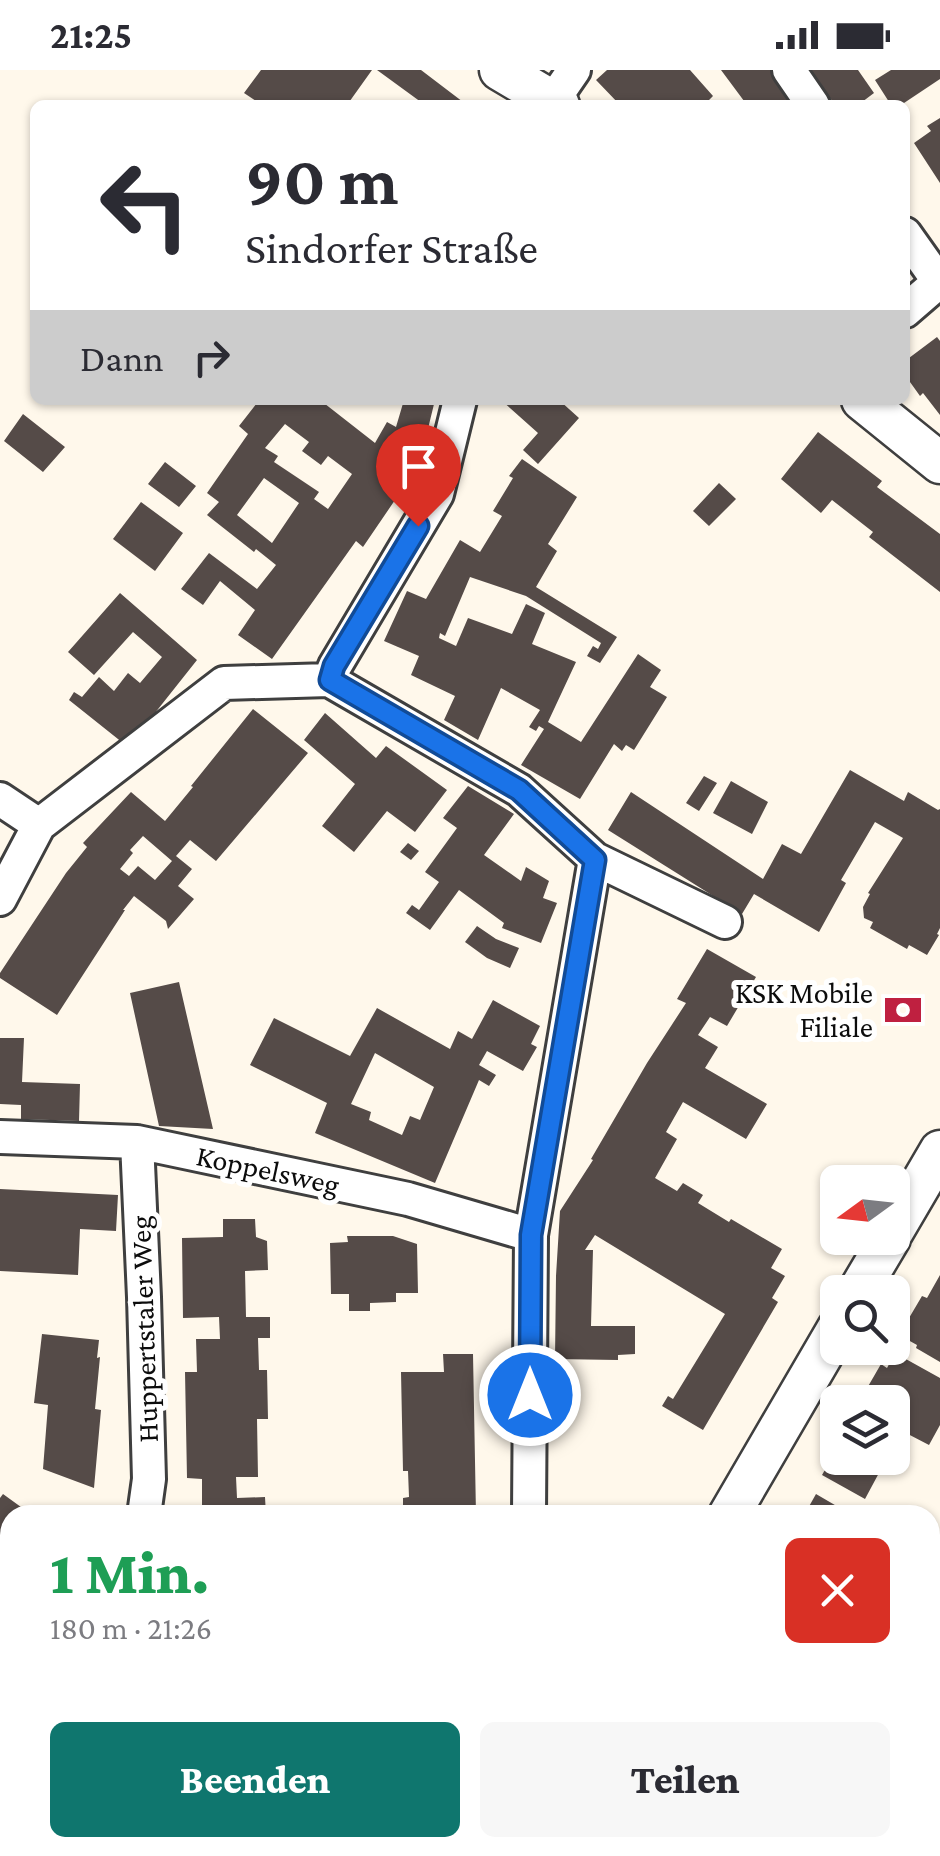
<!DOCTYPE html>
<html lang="de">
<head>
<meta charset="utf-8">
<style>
	:root { --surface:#fff; --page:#f7f7f7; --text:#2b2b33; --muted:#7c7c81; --accent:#0f766e }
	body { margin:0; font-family:"Crimson Pro",serif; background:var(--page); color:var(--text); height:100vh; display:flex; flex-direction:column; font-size:38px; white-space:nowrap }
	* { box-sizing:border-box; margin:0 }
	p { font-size:32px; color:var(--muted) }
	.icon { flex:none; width:55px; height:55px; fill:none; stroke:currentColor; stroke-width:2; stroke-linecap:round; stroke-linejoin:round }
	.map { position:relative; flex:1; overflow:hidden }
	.drawer { position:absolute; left:0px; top:1435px; width:940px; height:352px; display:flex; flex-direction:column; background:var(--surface); border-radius:30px 30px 0 0; box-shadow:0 2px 8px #0004 }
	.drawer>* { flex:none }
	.top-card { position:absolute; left:30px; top:30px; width:880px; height:305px; border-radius:15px; box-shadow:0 2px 8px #0004; background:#fff; color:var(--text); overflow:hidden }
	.needle { width:65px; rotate:255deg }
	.tools { position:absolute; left:820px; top:1095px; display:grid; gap:20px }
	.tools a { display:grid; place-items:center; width:90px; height:90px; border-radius:15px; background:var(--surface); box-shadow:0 2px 8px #0004; font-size:50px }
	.pin { position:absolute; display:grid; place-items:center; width:85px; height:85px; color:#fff; margin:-102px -42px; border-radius:50% 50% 50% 0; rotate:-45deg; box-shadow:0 0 10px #0007 }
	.pin .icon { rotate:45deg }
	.me { position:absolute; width:110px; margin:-55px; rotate:0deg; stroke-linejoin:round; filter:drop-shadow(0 0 8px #0008) }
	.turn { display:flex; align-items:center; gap:35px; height:210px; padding:0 50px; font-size:45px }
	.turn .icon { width:130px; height:130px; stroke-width:2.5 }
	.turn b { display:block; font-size:70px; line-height:85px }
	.then { display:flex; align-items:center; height:95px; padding:0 50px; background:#0003; gap:20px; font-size:38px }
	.round { display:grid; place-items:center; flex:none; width:105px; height:105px; border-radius:15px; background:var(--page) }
	.summary { display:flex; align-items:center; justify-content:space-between; height:170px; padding:0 50px }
	h1 { font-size:60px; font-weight:800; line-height:75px; color:#1e9e55 }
	.action { display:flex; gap:20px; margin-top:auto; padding:20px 50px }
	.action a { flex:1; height:115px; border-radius:15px; background:var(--accent); color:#fff; font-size:40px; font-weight:800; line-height:115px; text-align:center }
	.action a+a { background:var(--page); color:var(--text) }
	.status { display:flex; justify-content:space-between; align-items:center; height:70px; padding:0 50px; background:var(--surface); direction:ltr }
	.status svg { height:28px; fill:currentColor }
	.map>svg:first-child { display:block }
</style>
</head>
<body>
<div class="status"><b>21:25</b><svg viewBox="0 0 49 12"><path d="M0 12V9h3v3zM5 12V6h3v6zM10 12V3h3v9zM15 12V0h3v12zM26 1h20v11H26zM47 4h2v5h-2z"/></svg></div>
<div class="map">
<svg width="940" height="1786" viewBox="0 0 940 1786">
	<rect width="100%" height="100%" fill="#fff8eb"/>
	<path fill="#554b48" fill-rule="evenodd" d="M261,0H372L347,35H262L244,23Z
		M377,0H421L467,35H425Z
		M607,0H690L713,26L704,35H620L596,10Z
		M721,0H774L799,35H747Z
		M810,0H858L874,23L858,35H835Z
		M891,0H940V9L901,35H891L875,10Z
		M940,48V113L914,73L931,61L927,56Z
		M937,267L940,271V345L923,323L920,326L905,305V291Z
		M253,330H320L375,373L387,352L396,357L404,330H435L424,375L395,430L363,477L356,471L272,589L238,565L255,540L220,511L203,535L181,519L209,483L257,519L276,495L256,479L254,482L207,445L219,432L207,423L248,364L239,356L257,333ZM285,354L309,372L302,381L321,395L328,386L352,404L328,439L314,429L319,422L274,392L278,386L265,378ZM264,408L299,433L272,473L237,445Z
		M501,330H559L579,348L538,394L523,380L538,363Z
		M23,344L65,377L43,402L4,371Z
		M818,362L882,411L877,417L940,464V522L869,467L873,462L832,430L821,443L781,409Z
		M522,389L577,427L548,474L557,481L536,517L617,567L600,593L587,586L593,576L598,579L601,573L526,526L470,507L445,566L440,563L439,568L456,576L468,548L512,564L526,534L545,543L532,574L576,592L548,652L581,672L638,584L661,600L650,617L667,627L634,680L626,675L622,681L614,674L580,729L521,695L544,659L539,656L536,661L529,657L540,640L501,618L478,670L444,650L455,626L411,605L419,586L384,571L407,521L426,529L460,470L480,482L502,446L493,441L513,408L509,406Z
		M165,392L196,416L179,437L148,414Z
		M719,413L736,429L709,456L693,441Z
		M141,432L183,463L155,501L113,469Z
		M120,523L197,590L128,677L69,630L74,622L82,627L99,607L114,621L128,603L140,613L162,587L133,562L94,605L68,582Z
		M253,639L308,683L216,791L190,770L176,786L192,799L178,816L194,829L168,859L166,851L134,826L123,840H125L57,945L0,908V903L66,803L87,777L83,773L131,722L165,751L193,717L191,716ZM143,766L172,791L155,810L138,796L129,806L120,799L133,783L130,780Z
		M325,643L376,688L386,676L447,720L415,762L387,741L354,782L322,756L355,714L304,670Z
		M850,700L904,731L908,722L938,740L940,739V858L937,864L939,865L927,885L909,875L907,879L870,858L873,852L864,848L863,837L870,824L868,823L903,768L875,752L841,810L846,813L819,862L754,824L742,844L608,760L631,722L763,809L782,774L801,784Z
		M704,706L717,713L699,741L686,733Z
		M731,711L768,732L752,764L713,743Z
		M468,716L514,744L484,785L521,811L526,797L549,811L543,828L557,833L541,873L502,858L504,853L459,820L430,860L406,843L412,835L419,840L439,812L425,802L457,758L443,748Z
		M408,773L419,781L411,790L400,782Z
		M477,856L496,869L519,878L510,898L487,888L465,872Z
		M707,879L756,907L727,956L710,947L698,965L718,977L705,998L767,1034L746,1069L683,1032L666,1062L677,1069L655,1108L677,1121L683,1113L703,1125L698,1133L729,1152L731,1149L782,1179L771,1198L785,1206L772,1228L778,1232L703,1360L662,1336L668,1326L673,1329L725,1244L595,1165L585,1180H593L591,1256H635V1284L618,1285V1290L555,1289L556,1206L560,1141L593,1090L591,1089L647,993L686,933L677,929Z
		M179,912L213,1059L159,1056L130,923Z
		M493,930L540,956L531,974L537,977L523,1001L487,981L479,995L496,1005L489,1016L479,1010L435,1113L315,1063L327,1033L250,995L274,948L350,986L377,938L450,979L458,961L472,969ZM375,983L434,1017L420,1050L410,1046L402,1065L369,1050L371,1042L351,1034Z
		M0,968H24L22,1012L80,1014L79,1051L21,1049V1035L0,1034Z
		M0,1119L118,1125L116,1161L80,1159L78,1205L0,1201Z
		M223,1149H255L256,1167L267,1171L268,1200L245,1201L246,1247H270V1268H258L259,1300H267L268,1349H257L258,1407H236L237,1428L265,1427L266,1445H202V1409L187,1408L185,1302H197L196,1269H220L219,1247L183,1248L182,1168L223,1167Z
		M347,1166H393L417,1174L418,1223H396V1232L370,1233V1241H349V1224H331L330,1173L348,1172Z
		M940,1205V1292L916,1278L917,1275L899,1265L922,1226L927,1228Z
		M42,1264L99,1270L97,1288L100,1287L95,1339L101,1340L94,1418L43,1399L48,1335L34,1333Z
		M895,1283L940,1308V1355L929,1375L904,1362L903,1364L892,1359V1332H859L881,1294L887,1298Z
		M443,1284H473L476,1445H403V1428L409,1427L408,1401H403L401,1302H444Z
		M838,1377V1388H887L865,1429L822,1405Z
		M3,1424L32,1445H10V1524L0,1517V1428Z
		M816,1424L852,1445H799L803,1438L807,1440Z
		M0,1658L10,1665V1685L0,1699Z
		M115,1778H167L169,1784L168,1786H109Z
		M357,1778H394L400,1782L397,1786H362L355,1781Z"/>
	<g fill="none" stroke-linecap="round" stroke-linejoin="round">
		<g stroke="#3f3f3f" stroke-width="22">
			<path id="service" d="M597,1786L598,1778"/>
		</g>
		<g stroke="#3f3f3f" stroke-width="38">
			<path id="minor" d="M789,0L813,35
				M550,35L574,0
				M905,164L939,212
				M905,241L940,211
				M460,330L437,424L335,596L329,610L519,720L595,789L725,852
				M0,729L39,755L224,613L329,610
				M0,829L39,755
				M0,1067L137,1072L408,1129L531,1165
				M137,1072L144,1227L149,1409L144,1445
				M529,1445L531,1165L595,789
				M0,1574L10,1582
				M216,1786L218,1778
				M506,1786L508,1778"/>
		</g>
		<g stroke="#3f3f3f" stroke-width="45">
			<path id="tertiary" d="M500,0L559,35
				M862,330L940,393
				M892,1163L940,1081
				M858,1222L890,1168
				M729,1445L838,1258
				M551,1786L553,1778"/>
		</g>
		<path stroke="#2e2e2e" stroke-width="6" stroke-dasharray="10 5" stroke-linecap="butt" d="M316,1778L329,1786"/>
		<use href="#service" stroke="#fff" stroke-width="18"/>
		<use href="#minor" stroke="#fff" stroke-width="32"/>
		<use href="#tertiary" stroke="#fff" stroke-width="40"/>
	</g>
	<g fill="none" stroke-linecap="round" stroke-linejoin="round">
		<g stroke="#114b97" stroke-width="25">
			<path id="route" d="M418,456L334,596L330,610L519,720L595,790L531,1165L530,1325"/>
		</g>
		<use href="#route" stroke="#1a73e8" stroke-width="18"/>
	</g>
	<defs>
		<g id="bank-bare" transform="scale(3)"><path d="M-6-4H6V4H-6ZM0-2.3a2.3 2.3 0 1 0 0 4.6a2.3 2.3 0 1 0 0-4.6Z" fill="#bf2040" stroke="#fff" stroke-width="2.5" paint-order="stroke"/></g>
	</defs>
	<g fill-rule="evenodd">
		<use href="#bank-bare" x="903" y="940"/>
	</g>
	<g text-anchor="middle" stroke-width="10" stroke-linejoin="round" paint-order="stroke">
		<g font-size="30" fill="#0c0c0c" stroke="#fff" text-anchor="end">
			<text x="873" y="933">KSK Mobile<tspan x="873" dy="34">Filiale</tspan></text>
		</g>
		<g font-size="30" fill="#0c0c0c" stroke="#fff">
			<text transform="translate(268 1100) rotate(12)" y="10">Koppelsweg</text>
			<text transform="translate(144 1259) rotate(-92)" y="10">Huppertstaler Weg</text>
		</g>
	</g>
</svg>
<div class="tools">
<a><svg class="needle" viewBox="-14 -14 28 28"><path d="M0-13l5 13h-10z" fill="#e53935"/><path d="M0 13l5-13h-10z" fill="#7c7c81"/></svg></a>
<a><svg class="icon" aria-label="search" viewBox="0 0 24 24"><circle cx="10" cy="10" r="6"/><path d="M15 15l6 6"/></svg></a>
<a><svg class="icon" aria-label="layers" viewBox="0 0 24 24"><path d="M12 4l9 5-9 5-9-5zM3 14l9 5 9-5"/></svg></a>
</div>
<div class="pin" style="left:418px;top:456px;background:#d93025"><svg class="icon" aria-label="arrive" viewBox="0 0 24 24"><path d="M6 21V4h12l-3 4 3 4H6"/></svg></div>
<svg class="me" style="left:530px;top:1325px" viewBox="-20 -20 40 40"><circle r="17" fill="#1a73e8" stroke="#fff" stroke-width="3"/><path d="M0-11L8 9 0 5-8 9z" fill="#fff"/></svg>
<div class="top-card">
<div class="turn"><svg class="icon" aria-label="left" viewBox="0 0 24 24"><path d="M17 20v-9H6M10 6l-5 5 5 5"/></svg><div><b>90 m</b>Sindorfer Straße</div></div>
<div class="then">Dann<svg class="icon" aria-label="right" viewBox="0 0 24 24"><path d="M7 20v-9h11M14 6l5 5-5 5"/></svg></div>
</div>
<section class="drawer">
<div class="summary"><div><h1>1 Min.</h1><p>180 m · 21:26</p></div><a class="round" style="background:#d93025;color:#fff"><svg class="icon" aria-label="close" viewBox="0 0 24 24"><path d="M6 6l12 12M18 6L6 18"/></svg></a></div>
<div class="action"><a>Beenden</a><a>Teilen</a></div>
</section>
</div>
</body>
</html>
